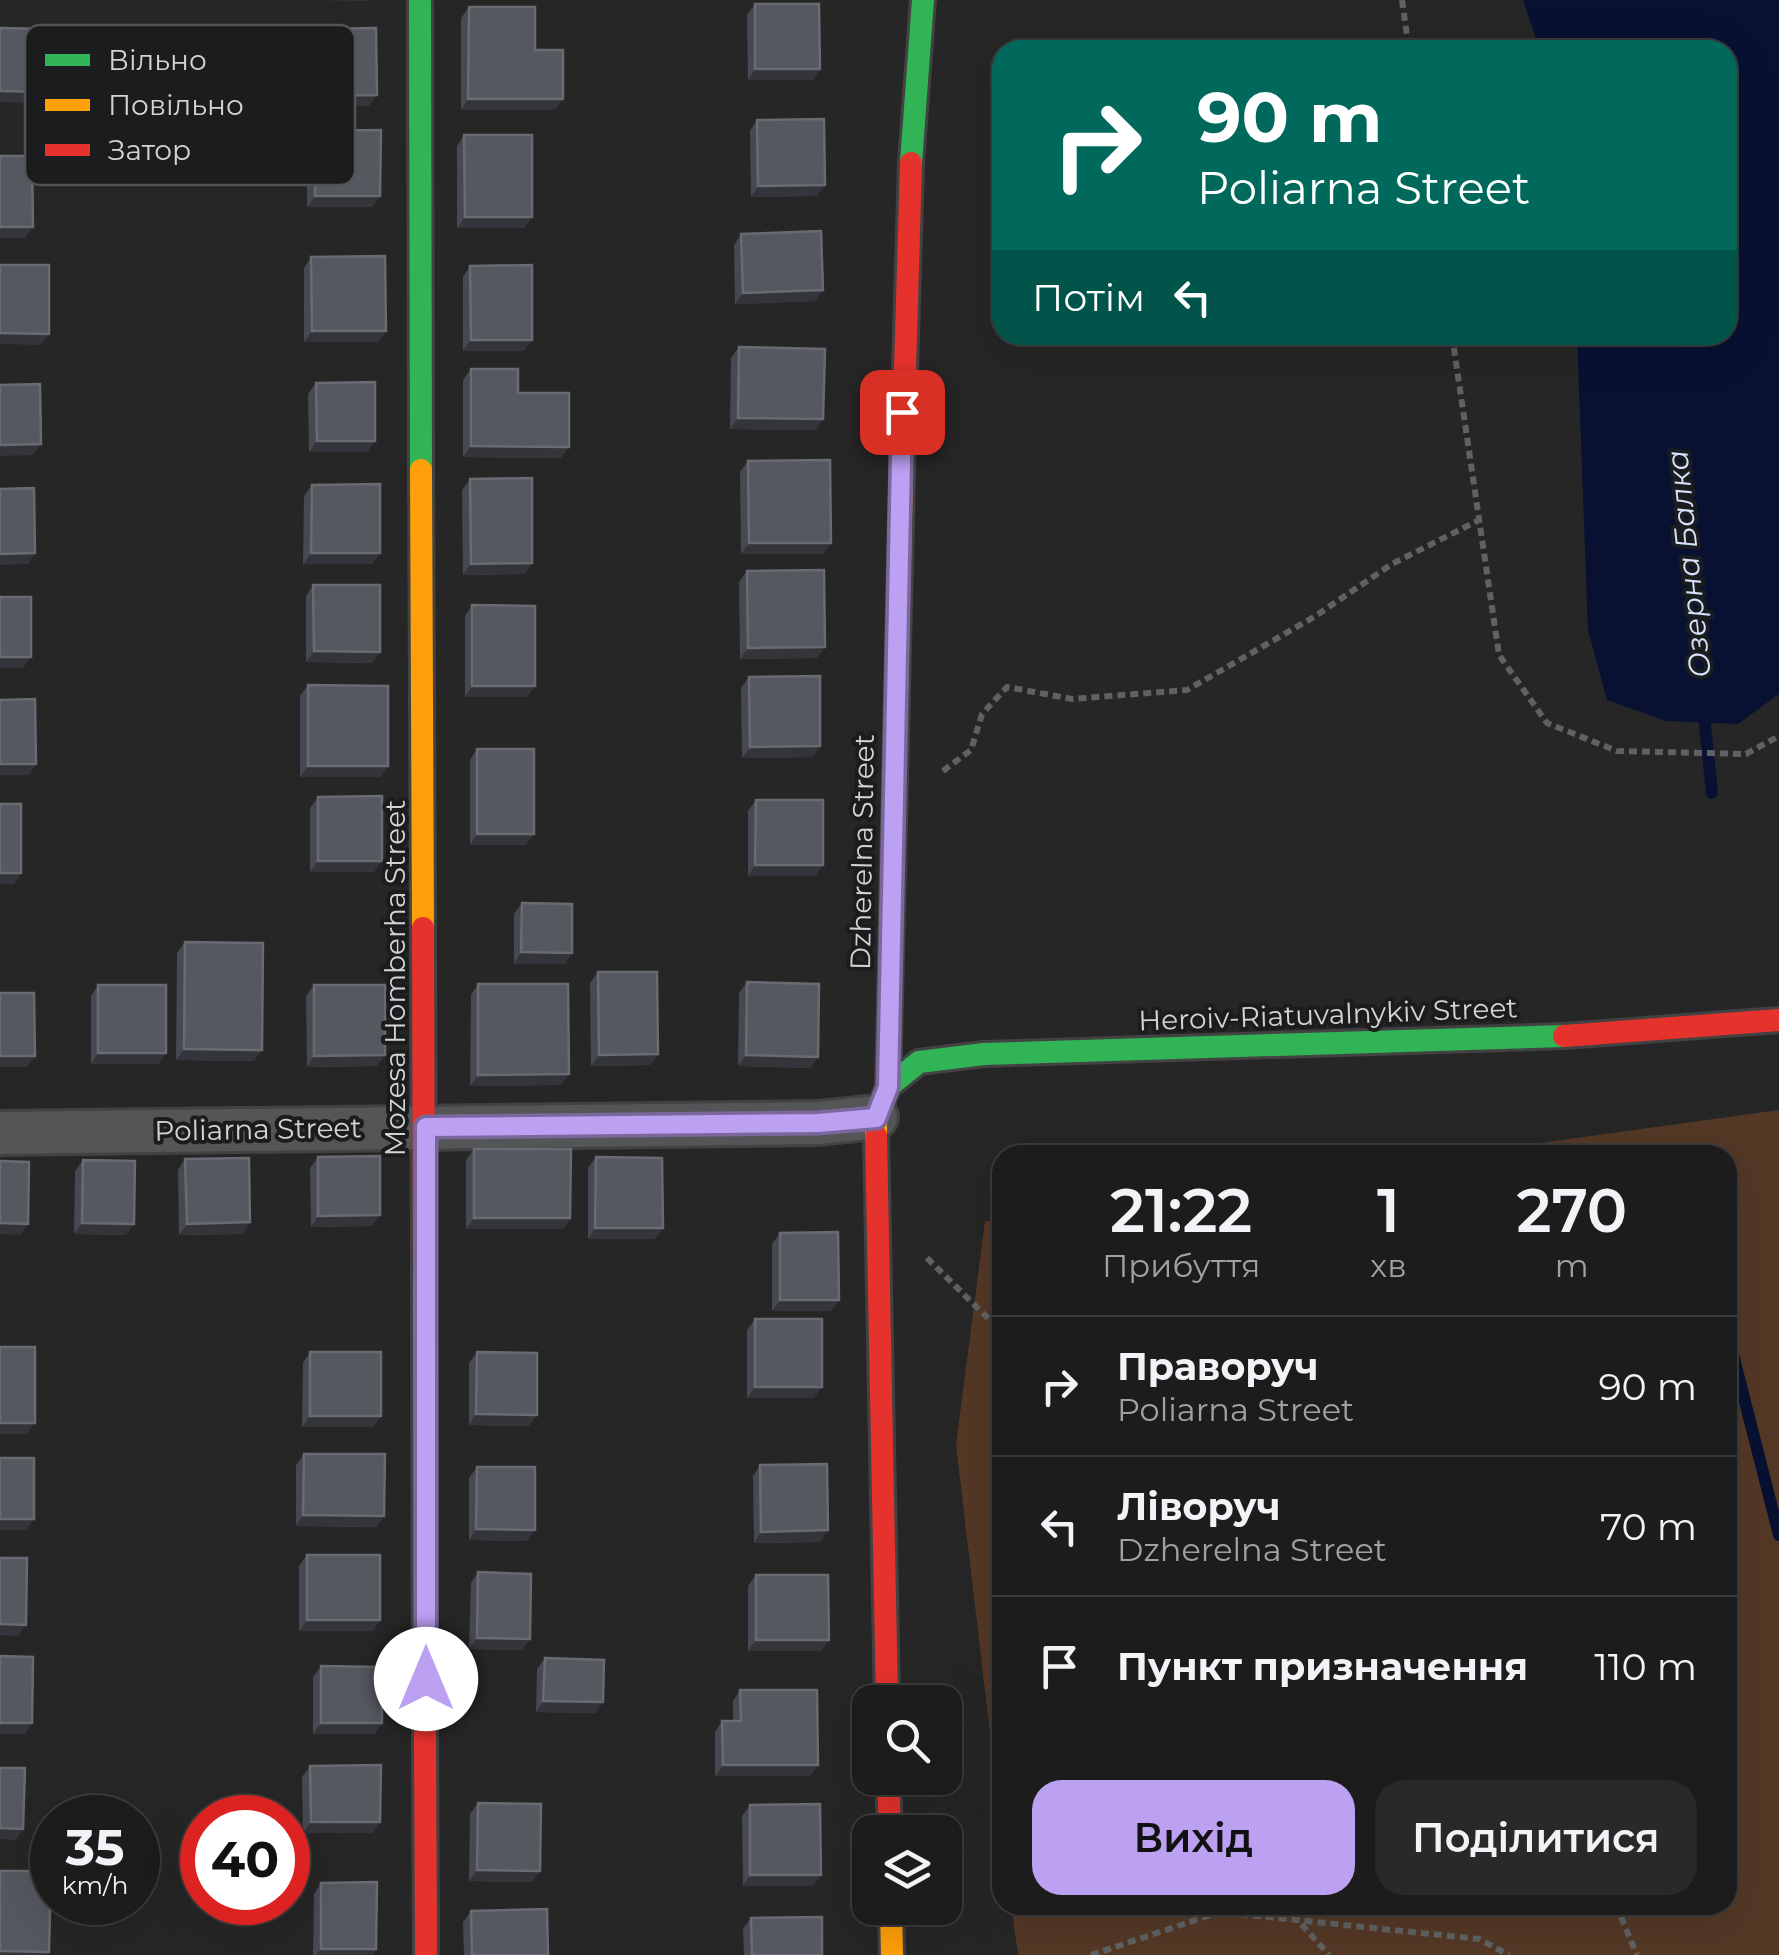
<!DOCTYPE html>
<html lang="uk">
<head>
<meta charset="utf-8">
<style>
	:root { --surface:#1c1c1d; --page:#29292a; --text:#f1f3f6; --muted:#a0a1a4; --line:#3a3a3b; --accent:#bca0f2 }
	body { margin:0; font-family:Montserrat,sans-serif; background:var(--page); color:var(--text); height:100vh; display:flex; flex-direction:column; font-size:38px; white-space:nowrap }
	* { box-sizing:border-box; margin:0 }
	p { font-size:32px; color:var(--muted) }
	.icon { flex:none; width:55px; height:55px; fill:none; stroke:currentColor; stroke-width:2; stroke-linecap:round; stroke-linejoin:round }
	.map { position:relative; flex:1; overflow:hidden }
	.drawer { position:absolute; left:992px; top:1145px; width:745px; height:770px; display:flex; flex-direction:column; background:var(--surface); border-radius:30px; box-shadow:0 10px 40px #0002,0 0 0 2px var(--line) }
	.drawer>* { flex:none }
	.top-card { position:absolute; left:992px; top:40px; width:745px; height:305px; border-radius:30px; box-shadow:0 10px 40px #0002,0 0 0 2px var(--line); background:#00695c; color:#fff; overflow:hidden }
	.controls { position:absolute; left:852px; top:1685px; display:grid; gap:20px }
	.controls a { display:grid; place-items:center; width:110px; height:110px; border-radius:20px; background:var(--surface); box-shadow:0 10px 40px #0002,0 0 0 2px var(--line); font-size:50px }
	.speed { position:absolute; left:30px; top:1795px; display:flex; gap:20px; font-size:50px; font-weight:700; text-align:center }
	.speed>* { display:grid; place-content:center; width:130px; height:130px; border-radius:50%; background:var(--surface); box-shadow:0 10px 40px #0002,0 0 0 2px var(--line); line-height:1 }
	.speed small { font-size:25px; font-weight:400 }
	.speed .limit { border:15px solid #d22; background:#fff; color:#111 }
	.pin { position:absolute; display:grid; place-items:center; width:85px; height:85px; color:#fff; margin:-42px; border-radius:20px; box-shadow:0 5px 15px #0006 }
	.me { position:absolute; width:110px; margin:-55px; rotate:0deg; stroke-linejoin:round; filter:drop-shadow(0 0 8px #0008) }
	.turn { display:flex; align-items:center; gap:35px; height:210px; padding:0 40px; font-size:45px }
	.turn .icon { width:130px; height:130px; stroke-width:2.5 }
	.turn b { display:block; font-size:70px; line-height:85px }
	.then { display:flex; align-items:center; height:95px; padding:0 40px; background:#0003; gap:20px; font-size:38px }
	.eta { display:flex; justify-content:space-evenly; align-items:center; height:170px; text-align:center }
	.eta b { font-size:60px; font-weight:600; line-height:70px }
	.action { display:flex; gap:20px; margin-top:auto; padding:20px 40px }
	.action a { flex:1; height:115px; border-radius:30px; background:var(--accent); color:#111; font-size:40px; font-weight:600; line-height:115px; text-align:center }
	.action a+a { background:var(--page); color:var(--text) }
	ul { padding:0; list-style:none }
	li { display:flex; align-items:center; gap:30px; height:140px; padding:0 40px; border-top:2px solid var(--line) }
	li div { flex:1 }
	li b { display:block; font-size:38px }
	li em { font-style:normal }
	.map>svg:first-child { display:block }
</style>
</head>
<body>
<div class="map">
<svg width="1779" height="1955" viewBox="0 0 1779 1955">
	<rect width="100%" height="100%" fill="#262627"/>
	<path fill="#543826" d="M1779,1110V1955H1018L1011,1905H1728V1155H1454Z
		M985,1221L1002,1222V1834L956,1445Z"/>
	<path fill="#081132" d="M1523,0H1779V694L1738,724L1666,721L1607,700L1588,630L1577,335H1728V50H1540Z"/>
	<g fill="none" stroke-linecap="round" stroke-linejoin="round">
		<path stroke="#081132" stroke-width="12" d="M1703,706L1712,793
			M1728,1335L1779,1535"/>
		<g stroke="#424243" stroke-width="48">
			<path id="street" d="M0,1133L818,1123L876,1117"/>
		</g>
		<g stroke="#424243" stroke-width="28">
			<path id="fast" d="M420,0L421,470
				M911,163L923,0
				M888,1087L919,1062L984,1054L1564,1036
				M424,1271L425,1734"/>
		</g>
		<g stroke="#424243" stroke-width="28">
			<path id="slow" d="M421,470L423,928
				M876,1136V1117L888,1087L902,474
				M891,1908L892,1955"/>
		</g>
		<g stroke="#424243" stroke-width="28">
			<path id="jam" d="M902,474L911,163
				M423,928L424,1271
				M1564,1036L1779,1020
				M876,1136L887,1702
				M425,1734L426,1955
				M888,1778L890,1832"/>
		</g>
		<path stroke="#606162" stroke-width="6" stroke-dasharray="8 5" stroke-linecap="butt" d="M1402,0L1409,50
			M1452,335L1499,655L1547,723L1617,751L1746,754L1779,736
			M943,771L971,750L982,714L1007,687L1072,699L1187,690L1314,617L1392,564L1479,520
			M927,1258L1002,1332
			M1284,1905L1329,1955
			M1616,1905L1637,1955
			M1091,1955L1220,1912L1479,1939L1509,1955"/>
		<use href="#street" stroke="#545556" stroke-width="42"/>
		<use href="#fast" stroke="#30b455" stroke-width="22"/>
		<use href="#slow" stroke="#ff9f0a" stroke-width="22"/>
		<use href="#jam" stroke="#e5322d" stroke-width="22"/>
	</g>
	<path fill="#464951" d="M755,4L820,69L813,80H748L747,15Z
		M469,7L555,110H461V18Z
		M315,29L369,106L308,107L307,40Z
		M757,120L817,196L751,197L750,131Z
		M315,131L380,196L372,207H307V142Z
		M464,135L532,217L524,228H457V146Z
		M741,234L816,301L735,304L734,245Z
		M311,257L386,331L378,342H304V268Z
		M470,266L524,351H463V277Z
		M739,347L816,430L730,429L731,358Z
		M471,369L518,393L561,458L463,457V380Z
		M316,383L375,441L367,452H309L308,394Z
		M748,461L823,554H741L740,472Z
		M470,479L525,574L463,575L462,490Z
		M312,485L380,553L372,564H303L304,496Z
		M747,571L817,658L740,659L739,582Z
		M313,585L380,652L372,663L306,662V596Z
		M472,605L535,686L527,697H465V616Z
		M749,677L813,757L742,758L741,688Z
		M308,685L381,777H300V696Z
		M477,749L526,845H470V760Z
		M318,797L374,872H310V808Z
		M756,800L823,865L815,876H748V811Z
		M522,903L572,953L565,964H514V914Z
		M185,942L254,1061L176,1060L177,953Z
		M598,972L658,1054L650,1065L591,1066L590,983Z
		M747,982L818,1057L810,1068L738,1066L739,993Z
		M478,984L561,1085L470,1086L471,995Z
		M98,985L166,1053L158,1064H91V996Z
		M314,985L377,1066L307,1067L306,996Z
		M474,1149L570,1218L563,1229H466V1160Z
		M318,1157L372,1226L311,1227L310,1168Z
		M596,1157L663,1228L655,1239H588V1168Z
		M185,1159L243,1234L179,1235L178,1170Z
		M83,1160L126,1235L74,1234L75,1171Z
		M780,1233L839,1300L831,1311H772V1244Z
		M755,1319L814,1398H747V1330Z
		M310,1352L381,1416L373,1427H302L303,1363Z
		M477,1352L529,1426L469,1425V1363Z
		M304,1454L384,1516L376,1527L296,1526V1465Z
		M760,1465L820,1542L754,1543L753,1476Z
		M477,1467L527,1541L469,1540V1478Z
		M307,1555L373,1631H299V1566Z
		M478,1572L522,1650L469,1649L471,1583Z
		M756,1575L821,1651H748V1586Z
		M545,1658L603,1702L595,1713L536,1712L537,1669Z
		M321,1666L382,1723L374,1734H313V1677Z
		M740,1690L818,1765L810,1776H715V1732L722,1721H733V1701Z
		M310,1766L373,1833H303L302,1777Z
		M478,1803L532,1882L469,1881L470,1814Z
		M750,1805L821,1875L813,1886H743L742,1816Z
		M321,1883L376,1949L372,1955H313L314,1894Z
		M471,1911L548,1955H464L463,1922Z
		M751,1918L822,1955H744L743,1929Z"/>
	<path fill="#33353a" d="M306,0H368V1Z
		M755,69H820L813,80H748Z
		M0,91L43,92L36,103L0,102Z
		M377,95L369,106L308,107L316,96Z
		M468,99H563L555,110H461Z
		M825,185L817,196L751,197L758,186Z
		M315,196H380L372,207H307Z
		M465,217H532L524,228H457Z
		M0,227H33L25,238H0Z
		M823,290L816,301L735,304L743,293Z
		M312,331H386L378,342H304Z
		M0,333L49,334L41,345L0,344Z
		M471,340H532L524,351H463Z
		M738,418L823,419L816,430L730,429Z
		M317,441H375L367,452H309Z
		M41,444L33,455L0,456V445Z
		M471,446L569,447L561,458L463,457Z
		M749,543H831L823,554H741Z
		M35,553L28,564L0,565V554Z
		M311,553H380L372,564H303Z
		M532,563L525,574L463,575L471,564Z
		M825,647L817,658L740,659L748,648Z
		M314,651L380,652L372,663L306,662Z
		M0,657H31L23,668H0Z
		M472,686H535L527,697H465Z
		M820,746L813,757L742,758L750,747Z
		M0,764H36L29,775H0Z
		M308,766H388L381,777H300Z
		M477,834H534L526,845H470Z
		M318,861H382L374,872H310Z
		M755,865H823L815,876H748Z
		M0,873H21L14,884H0Z
		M521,952L572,953L565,964H514Z
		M184,1049L262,1050L254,1061L176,1060Z
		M98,1053H166L158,1064H91Z
		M658,1054L650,1065L591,1066L599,1055Z
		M385,1055L377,1066L307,1067L314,1056Z
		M746,1055L818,1057L810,1068L738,1066Z
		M0,1056H35L27,1067H0Z
		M569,1074L561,1085L470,1086L478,1075Z
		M380,1215L372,1226L311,1227L318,1216Z
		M474,1218H570L563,1229H466Z
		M250,1222L243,1234L179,1235L187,1224Z
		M0,1223L28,1224L20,1235L0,1234Z
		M82,1223L134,1224L126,1235L74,1234Z
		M595,1228H663L655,1239H588Z
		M780,1300H839L831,1311H772Z
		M755,1387H822L814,1398H747Z
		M476,1414L537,1415L529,1426L469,1425Z
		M310,1416H381L373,1427H302Z
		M0,1423H35L27,1434H0Z
		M303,1515L384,1516L376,1527L296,1526Z
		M0,1519H34L26,1530H0Z
		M476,1529L535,1530L527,1541L469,1540Z
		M828,1530L820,1542L754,1543L761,1532Z
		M307,1620H380L373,1631H299Z
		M0,1624L26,1625L18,1636L0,1635Z
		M477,1638L530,1639L522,1650L469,1649Z
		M756,1640H829L821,1651H748Z
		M543,1701L603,1702L595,1713L536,1712Z
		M0,1723H32L25,1734H0Z
		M321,1723H382L374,1734H313Z
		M723,1765H818L810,1776H715Z
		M311,1822H380L373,1833H303Z
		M0,1828L23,1829L16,1840L0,1839Z
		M477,1870L540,1871L532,1882L469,1881Z
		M750,1875H821L813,1886H743Z
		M321,1949H376L372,1955H316Z
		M0,1951L49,1952L47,1955H0Z"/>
	<path fill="#55585f" stroke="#686b71" stroke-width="2.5" d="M755,4H819L820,69H755Z
		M469,7H535V50H563V99H468Z
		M0,28L45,29L43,92L0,91Z
		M376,28L377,95L316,96L315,29Z
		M824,119L825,185L758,186L757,120Z
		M381,130L380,196H315V131Z
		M464,135H532V217H465Z
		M0,156H32L33,227H0Z
		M821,231L823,290L743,293L741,234Z
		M385,256L386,331H312L311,257Z
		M0,265H49V334L0,333Z
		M532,265V340H471L470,266Z
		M739,347L825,349L823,419L738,418Z
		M471,369H518V393H569V447L471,446Z
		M375,382V441H317L316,383Z
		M40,384L41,444L0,445V385Z
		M830,460L831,543H749L748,461Z
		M532,478V563L471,564L470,479Z
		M380,484V553H311L312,485Z
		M34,488L35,553L0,554V489Z
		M824,570L825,647L748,648L747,571Z
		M313,585H380V652L314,651Z
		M0,597H31V657H0Z
		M472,605L535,606V686H472Z
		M820,676V746L750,747L749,677Z
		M308,685L388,686V766H308Z
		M35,699L36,764H0V700Z
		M477,749H534V834H477Z
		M382,796V861H318V797Z
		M756,800H823V865H755Z
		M0,804H21V873H0Z
		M522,903L572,904V953L521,952Z
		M185,942L263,943L262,1050L184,1049Z
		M598,972H657L658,1054L599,1055Z
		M747,982L819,984L818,1057L746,1055Z
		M478,984H568L569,1074L478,1075Z
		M98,985H166V1053H98Z
		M314,985H385V1055L314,1056Z
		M0,993H34L35,1056H0Z
		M474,1149H571L570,1218H474Z
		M380,1156V1215L318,1216V1157Z
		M596,1157L662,1158L663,1228H595Z
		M249,1158L250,1222L187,1224L185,1159Z
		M83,1160L135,1161L134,1224L82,1223Z
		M0,1161L29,1162L28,1224L0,1223Z
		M838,1232L839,1300H780V1233Z
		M755,1319H822V1387H755Z
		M0,1347H35V1423H0Z
		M310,1352H381V1416H310Z
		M477,1352L537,1353V1415L476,1414Z
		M304,1454H385L384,1516L303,1515Z
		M0,1458H34V1519H0Z
		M827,1464L828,1530L761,1532L760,1465Z
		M477,1467H535V1530L476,1529Z
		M307,1555H380V1620H307Z
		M0,1558H27L26,1625L0,1624Z
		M478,1572L531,1574L530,1639L477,1638Z
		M756,1575H828L829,1640H756Z
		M0,1656L33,1657L32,1723H0Z
		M545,1658L604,1660L603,1702L543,1701Z
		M321,1666L382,1667V1723H321Z
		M740,1690H817L818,1765H723L722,1721H741Z
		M381,1765L380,1822H311L310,1766Z
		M0,1768H25L23,1829L0,1828Z
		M478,1803L541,1804L540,1871L477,1870Z
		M820,1804L821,1875H750V1805Z
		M0,1871H51L49,1952L0,1951Z
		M377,1882L376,1949H321V1883Z
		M547,1909L548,1955H472L471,1911Z
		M822,1917V1955H752L751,1918Z"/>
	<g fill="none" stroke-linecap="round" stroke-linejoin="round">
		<g stroke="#7a689d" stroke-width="25">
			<path id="route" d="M426,1679V1127L818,1123L876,1118L888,1087L902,412"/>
		</g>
		<use href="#route" stroke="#bca0f2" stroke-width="18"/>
	</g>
	<g text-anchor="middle" stroke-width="8" stroke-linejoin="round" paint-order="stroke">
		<g font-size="28" fill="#d2d3d4" stroke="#1b1c1e">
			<text transform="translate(862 852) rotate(-89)" y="10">Dzherelna Street</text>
			<text transform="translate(395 978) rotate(-90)" y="10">Mozesa Homberha Street</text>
			<text transform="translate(1328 1014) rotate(-2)" y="10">Heroiv-Riatuvalnykiv Street</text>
			<text transform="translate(258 1129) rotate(-1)" y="10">Poliarna Street</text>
		</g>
		<g font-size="30" font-style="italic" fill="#d5e2fe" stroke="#1b1c1e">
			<text transform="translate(1689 564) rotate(-96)" y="10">Озерна Балка</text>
		</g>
	</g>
	<rect x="25" y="25" width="330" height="160" rx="15" fill="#1b1c1e" stroke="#525355" stroke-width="2.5"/>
	<rect x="45" y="54" width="45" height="12" fill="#30b455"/>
	<rect x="45" y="99" width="45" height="12" fill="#ff9f0a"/>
	<rect x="45" y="144" width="45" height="12" fill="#e5322d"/>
	<g font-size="28" fill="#d2d3d4">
		<text x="108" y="70">Вільно</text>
		<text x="108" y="115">Повільно</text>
		<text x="108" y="160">Затор</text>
	</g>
</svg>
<div class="controls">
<a><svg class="icon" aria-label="search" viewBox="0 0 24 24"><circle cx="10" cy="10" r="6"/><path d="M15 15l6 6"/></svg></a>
<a><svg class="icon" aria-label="layers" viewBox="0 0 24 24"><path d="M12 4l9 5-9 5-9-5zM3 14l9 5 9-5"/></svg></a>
</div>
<div class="speed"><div>35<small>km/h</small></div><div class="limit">40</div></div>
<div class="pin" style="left:902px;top:412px;background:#d93025"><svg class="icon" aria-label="arrive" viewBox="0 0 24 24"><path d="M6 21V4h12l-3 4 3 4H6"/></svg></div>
<svg class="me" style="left:426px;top:1679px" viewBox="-20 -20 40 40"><circle r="19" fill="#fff"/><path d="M0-13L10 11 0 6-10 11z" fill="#bca0f2"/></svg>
<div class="top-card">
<div class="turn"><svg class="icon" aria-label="right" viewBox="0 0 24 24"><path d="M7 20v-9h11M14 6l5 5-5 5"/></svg><div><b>90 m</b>Poliarna Street</div></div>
<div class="then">Потім<svg class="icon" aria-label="left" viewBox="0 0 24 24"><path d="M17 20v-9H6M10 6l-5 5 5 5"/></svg></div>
</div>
<section class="drawer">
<div class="eta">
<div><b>21:22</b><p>Прибуття</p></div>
<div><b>1</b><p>хв</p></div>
<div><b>270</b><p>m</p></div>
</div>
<ul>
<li><svg class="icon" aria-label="right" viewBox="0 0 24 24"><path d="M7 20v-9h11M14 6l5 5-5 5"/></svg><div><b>Праворуч</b><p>Poliarna Street</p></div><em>90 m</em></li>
<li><svg class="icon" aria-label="left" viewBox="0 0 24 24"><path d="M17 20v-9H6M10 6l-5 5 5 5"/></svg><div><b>Ліворуч</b><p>Dzherelna Street</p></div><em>70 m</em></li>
<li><svg class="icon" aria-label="arrive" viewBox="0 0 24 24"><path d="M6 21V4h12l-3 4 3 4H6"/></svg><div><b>Пункт призначення</b></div><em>110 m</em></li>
</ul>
<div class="action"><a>Вихід</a><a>Поділитися</a></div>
</section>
</div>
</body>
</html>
